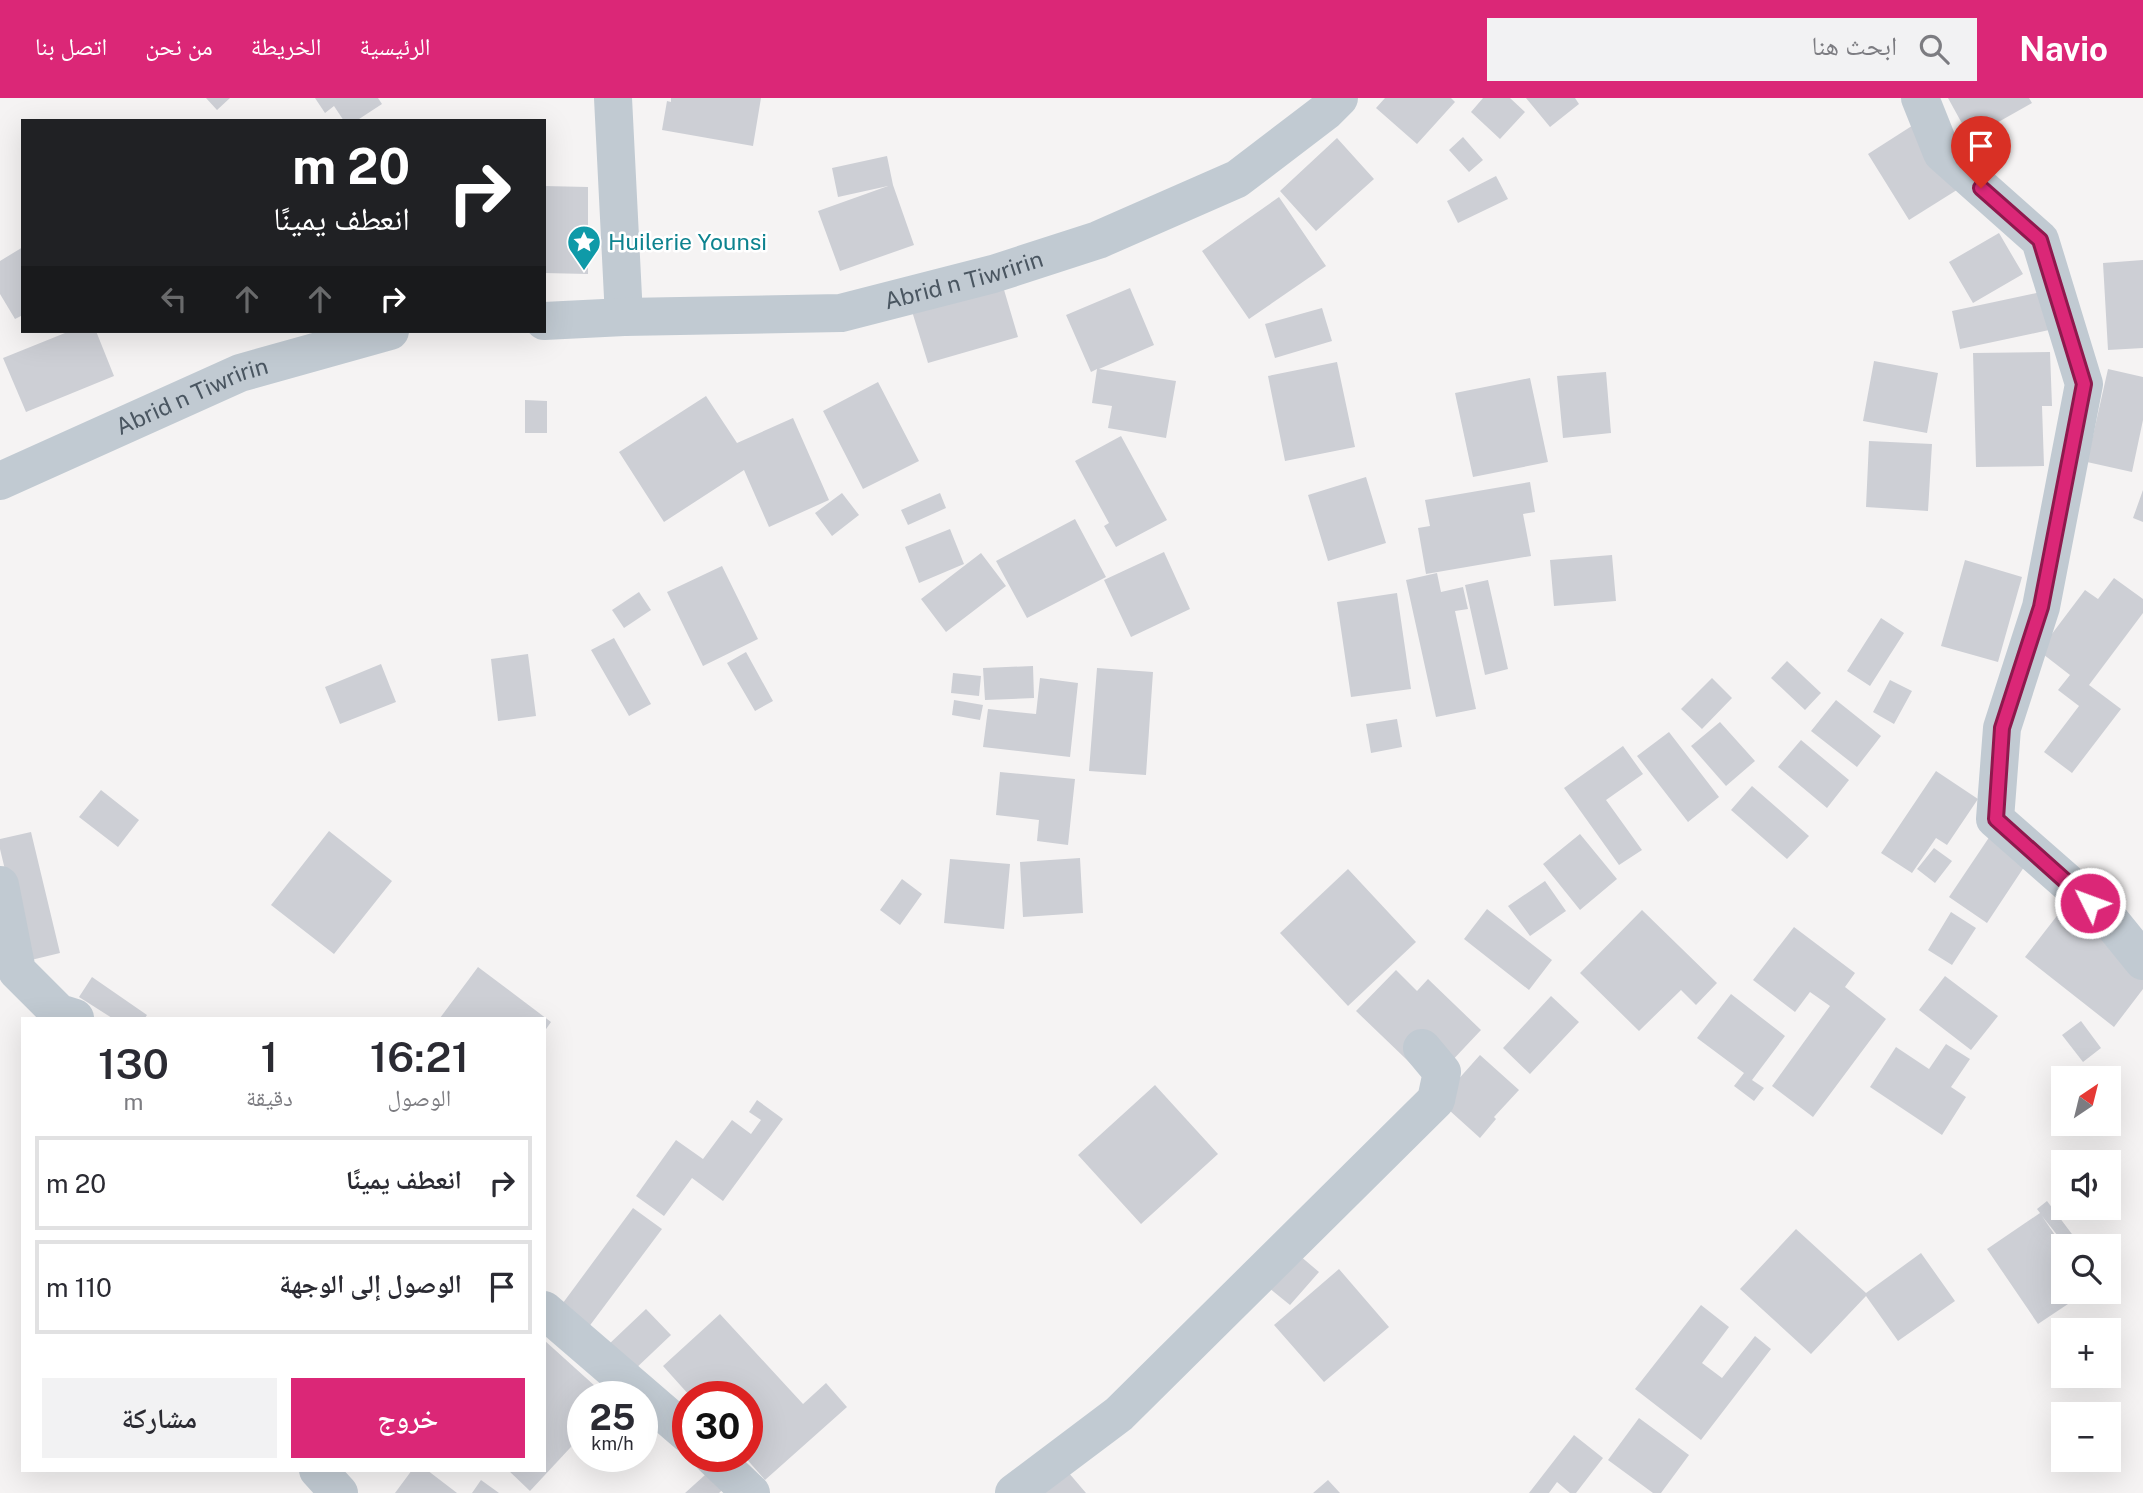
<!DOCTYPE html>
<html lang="ar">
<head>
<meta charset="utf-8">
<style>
	:root { --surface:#fff; --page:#f2f2f3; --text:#2b2b33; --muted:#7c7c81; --line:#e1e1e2; --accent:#db2777 }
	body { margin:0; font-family:"Public Sans","Noto Naskh Arabic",sans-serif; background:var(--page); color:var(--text); direction:rtl; height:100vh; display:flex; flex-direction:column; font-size:26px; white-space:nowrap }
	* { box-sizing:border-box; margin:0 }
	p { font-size:23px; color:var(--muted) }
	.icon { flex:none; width:38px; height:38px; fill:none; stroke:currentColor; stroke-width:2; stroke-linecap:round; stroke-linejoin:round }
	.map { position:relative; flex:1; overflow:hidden; direction:ltr }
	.details { position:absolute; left:21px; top:919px; width:525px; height:455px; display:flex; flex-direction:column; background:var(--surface); border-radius:0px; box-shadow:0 7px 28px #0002; direction:rtl }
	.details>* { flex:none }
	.top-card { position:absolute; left:21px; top:21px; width:525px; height:214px; border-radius:0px; box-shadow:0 7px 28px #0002; direction:rtl; background:#202124; color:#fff; overflow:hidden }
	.needle { width:46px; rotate:35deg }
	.tools { position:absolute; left:2051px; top:968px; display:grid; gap:14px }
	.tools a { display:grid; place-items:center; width:70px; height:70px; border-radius:0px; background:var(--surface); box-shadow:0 7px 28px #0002; font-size:35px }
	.speed { position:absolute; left:567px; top:1283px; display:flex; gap:14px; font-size:35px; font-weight:700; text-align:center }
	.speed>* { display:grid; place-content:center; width:91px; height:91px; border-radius:50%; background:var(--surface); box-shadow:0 7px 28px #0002; line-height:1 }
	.speed small { font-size:18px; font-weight:400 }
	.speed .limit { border:10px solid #d22; background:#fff; color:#111 }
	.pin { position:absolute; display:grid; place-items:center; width:60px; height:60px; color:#fff; margin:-72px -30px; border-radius:50% 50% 50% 0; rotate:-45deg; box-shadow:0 0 7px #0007 }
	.pin .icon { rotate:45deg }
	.me { position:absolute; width:77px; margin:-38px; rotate:312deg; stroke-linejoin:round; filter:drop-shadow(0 0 5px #0008) }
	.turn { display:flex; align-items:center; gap:24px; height:147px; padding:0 21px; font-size:32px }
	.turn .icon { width:91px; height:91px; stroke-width:2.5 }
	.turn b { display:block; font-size:49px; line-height:60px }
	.lanes { display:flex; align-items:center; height:66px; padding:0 21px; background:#0003; justify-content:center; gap:35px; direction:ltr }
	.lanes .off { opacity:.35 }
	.eta { display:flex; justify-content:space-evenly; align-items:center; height:119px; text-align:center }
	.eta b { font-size:42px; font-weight:600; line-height:49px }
	.action { display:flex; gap:14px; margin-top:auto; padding:14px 21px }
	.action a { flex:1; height:80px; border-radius:0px; background:var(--accent); color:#fff; font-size:28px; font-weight:600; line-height:80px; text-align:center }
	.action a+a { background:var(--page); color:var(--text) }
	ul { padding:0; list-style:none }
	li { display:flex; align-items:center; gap:21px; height:94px; margin:0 14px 10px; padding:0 7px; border:4px solid var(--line); border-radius:0px }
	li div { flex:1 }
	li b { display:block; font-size:26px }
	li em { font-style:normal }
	header { display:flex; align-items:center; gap:42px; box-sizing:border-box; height:98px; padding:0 35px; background:var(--accent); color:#fff }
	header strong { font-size:33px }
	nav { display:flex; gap:38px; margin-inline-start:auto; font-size:24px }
	.search { width:490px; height:63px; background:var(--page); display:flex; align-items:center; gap:18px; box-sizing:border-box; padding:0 24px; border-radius:0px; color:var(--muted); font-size:26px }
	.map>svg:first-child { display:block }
</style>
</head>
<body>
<header>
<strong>Navio</strong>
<div class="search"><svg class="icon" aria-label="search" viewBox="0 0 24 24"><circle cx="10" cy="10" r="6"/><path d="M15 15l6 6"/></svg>ابحث هنا</div>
<nav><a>الرئيسية</a><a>الخريطة</a><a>من نحن</a><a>اتصل بنا</a></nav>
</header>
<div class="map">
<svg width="2143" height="1395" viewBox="0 0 2143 1395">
	<rect width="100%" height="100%" fill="#f5f3f3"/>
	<path fill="#cdcfd5" d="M206,0H230L217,12Z
		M315,0H378L382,6L356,23H344L334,8L325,15Z
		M671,0H761L753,48L662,32L667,3L671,4Z
		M1385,0H1451L1455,4L1417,46L1376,10Z
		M1483,0H1510L1525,14L1500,41L1471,14Z
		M1526,0H1575L1579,6L1550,29Z
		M1948,0H2029L2032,5L1970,40Z
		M1918,24L1960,90L1909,122L1868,56Z
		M1463,39L1483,62L1469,74L1449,52Z
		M1337,40L1374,81L1316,133L1280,93Z
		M887,58L893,87L914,147L840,173L818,113L888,88L838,99L832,70Z
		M1496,78L1508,101L1458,125L1447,103Z
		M544,88L588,89V176L544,175Z
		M1279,99L1326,168L1249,221L1202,153Z
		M1999,135L2023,176L1973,205L1949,164Z
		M23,149V217L15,221L0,196V163Z
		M2143,162V250L2108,252L2103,165Z
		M1002,185L1018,239L928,265L911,210Z
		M1130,190L1154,247L1099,271L1176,283L1166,340L1108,330L1112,308L1092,305L1097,271L1091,274L1066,217Z
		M2041,194L2049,232L1960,251L1952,213Z
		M1322,210L1332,243L1275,260L1265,226Z
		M70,233H96L114,278L26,314L3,260Z
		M2050,254L2052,308H2042L2044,368L1976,369L1973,255Z
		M1874,263L1938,275L1927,335L1863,323Z
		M1337,264L1355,349L1285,363L1268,278Z
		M2108,271L2143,279V322L2132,374L2087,364Z
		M1606,274L1611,335L1563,340L1557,278Z
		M1530,280L1548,364L1473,379L1455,295Z
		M878,284L919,363L863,391L823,313Z
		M706,298L737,345L793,320L829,402L769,429L744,372L664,424L619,354Z
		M525,302L547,303V335H525Z
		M1121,338L1167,422L1116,449L1104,428L1109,425L1075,363Z
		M1869,343L1932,346L1928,413L1866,409Z
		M1366,379L1386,445L1328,463L1308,397Z
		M1530,384L1535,414L1523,416L1531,458L1426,476L1418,430L1430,428L1425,402Z
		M2143,392V424L2133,420Z
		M842,395L859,417L832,438L815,415Z
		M940,395L946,410L908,427L901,412Z
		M1075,421L1106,479L1027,520L996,463Z
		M950,431L964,466L919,485L905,449Z
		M1164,454L1190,511L1131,539L1104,482Z
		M981,455L1006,488L946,534L921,501Z
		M1612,457L1616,503L1554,508L1550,462Z
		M1965,462L2022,479L1998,564L1941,548Z
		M722,468L758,541L703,568L667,494Z
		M1437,475L1441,494L1463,489L1468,511L1455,513L1476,611L1436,619L1406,482Z
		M2114,480L2143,501V515L2089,587L2121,611L2072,675L2044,654L2079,608L2058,592L2070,577L2039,553L2085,492L2098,501Z
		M1488,482L1508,571L1485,577L1465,487Z
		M639,494L651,512L624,530L612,512Z
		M1397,495L1411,591L1351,599L1337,504Z
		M1881,520L1904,535L1870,588L1847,573Z
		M614,540L651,606L629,618L591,552Z
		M746,554L773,603L755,613L727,565Z
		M528,556L536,618L498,623L491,561Z
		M1787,563L1821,595L1805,612L1771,580Z
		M381,566L396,604L340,626L325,589Z
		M1033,568L1034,600L985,602L983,570Z
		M1097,570L1153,574L1146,677L1089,673Z
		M953,575L981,578L979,598L951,595Z
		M1040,580L1078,585L1070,659L983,649L988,611L1036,616Z
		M1712,580L1732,600L1702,631L1681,611Z
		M1890,582L1912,593L1894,626L1873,614Z
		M954,602L983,607L980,622L952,617Z
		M1836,602L1881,638L1857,669L1811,633Z
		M1397,621L1402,649L1371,655L1366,626Z
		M1720,624L1755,663L1726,688L1691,648Z
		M1669,634L1719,699L1688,724L1637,658Z
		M1801,642L1849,682L1827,710L1778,669Z
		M1623,648L1643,676L1606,702L1642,752L1619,767L1564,690Z
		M1936,673L1978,701L1947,747L1936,740L1912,775L1881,755Z
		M1000,674L1075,681L1068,747L1037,743L1039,722L996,717Z
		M1752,688L1809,738L1787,761L1731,712Z
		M101,692L139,722L118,749L79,719Z
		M329,733L392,783L334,856L271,807Z
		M31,734L60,855L27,863L0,751V741Z
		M1992,735L2030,760L1987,825L1949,799Z
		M1580,736L1617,781L1580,812L1543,766Z
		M1934,750L1952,763L1935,785L1917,771Z
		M1080,760L1083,815L1023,819L1020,764Z
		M950,761L1010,766L1004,831L944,825Z
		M1348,771L1416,844L1348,908L1280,835Z
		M902,781L922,796L900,827L880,812Z
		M1545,783L1566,813L1530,838L1508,808Z
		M2063,810L2143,873V891L2114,929L2025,859Z
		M1487,811L1552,862L1529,892L1464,841Z
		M1642,812L1717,885L1696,907L1681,892L1639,933L1580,875Z
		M1951,814L1976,830L1952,867L1928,852Z
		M1794,829L1855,875L1845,889L1886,921L1813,1019L1772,988L1830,908L1810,894L1795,914L1753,882Z
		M478,869L551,924L544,934V920H440Z
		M1396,872L1417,893L1428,881L1481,932L1431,985L1356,913Z
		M1945,878L1998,918L1971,952L1919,912Z
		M92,879L147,917L145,920H112L79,899Z
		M1731,896L1785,938L1752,982L1764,990L1754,1003L1734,988L1744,975L1697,940Z
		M1551,898L1579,924L1530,976L1503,950Z
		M2081,923L2101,950L2083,964L2062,937Z
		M1946,946L1970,961L1951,989L1966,999L1942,1037L1870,989L1896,949L1929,971Z
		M1480,957L1519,992L1494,1019L1496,1021L1480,1040L1439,1003Z
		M1155,987L1218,1056L1141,1126L1078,1057Z
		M757,1002L783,1021L723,1103L692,1080L664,1118L636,1098L676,1042L703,1061L732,1022L751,1036L761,1022L749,1014Z
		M2047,1103L2081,1148H2066L2042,1118L2063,1149V1194H2086L2038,1226L1987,1151L2040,1115L2037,1111Z
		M633,1110L662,1131L588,1230L560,1209Z
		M1796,1131L1866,1195L1921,1155L1955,1203L1898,1243L1866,1198L1811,1256L1740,1191Z
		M1286,1146L1319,1174L1290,1207L1257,1180Z
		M1339,1171L1389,1229L1324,1284L1274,1227Z
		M1701,1207L1729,1229L1702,1265L1722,1280L1755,1238L1771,1251L1701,1342L1635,1291Z
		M646,1211L671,1237L633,1273L608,1247Z
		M720,1216L803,1306L826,1285L847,1309L765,1382L744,1358H747V1298H690L663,1268Z
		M544,1242L606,1298H583V1336L530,1393L508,1372H544Z
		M1639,1320L1689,1357L1661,1395H1653L1608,1362Z
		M1574,1337L1603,1360L1576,1395H1570L1557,1384L1549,1395H1529Z
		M1056,1360L1086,1395H1015Z
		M715,1368L731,1384L719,1395H685Z
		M412,1372H427L457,1395H395Z
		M481,1382L499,1395H472Z
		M1328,1382L1340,1395H1313Z"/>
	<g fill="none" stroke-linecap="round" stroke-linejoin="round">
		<path stroke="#c1cad2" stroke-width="38" d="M613,0L624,219
			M1920,0L1942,55L2040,142L2084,286L2041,509L2002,630L1995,721L2109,821L2143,863
			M0,787L17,873L59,915L75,920
			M544,1212L688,1336
			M712,1358L751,1395
			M318,1372L339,1395
			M1014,1395L1119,1316L1436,1002L1442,974L1422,950"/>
		<g stroke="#c1cad2" stroke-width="38">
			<path id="s1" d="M544,223L624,219L841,215L993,176L1098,142L1237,81L1325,14L1339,0"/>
			<path id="s2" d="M0,383L240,275L390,233"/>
		</g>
	</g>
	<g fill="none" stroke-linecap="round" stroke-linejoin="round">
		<g stroke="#8e194d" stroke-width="18">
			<path id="route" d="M1981,90L2040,142L2084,286L2041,509L2002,630L1996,721L2090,805"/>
		</g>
		<use href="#route" stroke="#db2777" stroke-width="12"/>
	</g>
	<defs>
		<g id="sight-pin" transform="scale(1.75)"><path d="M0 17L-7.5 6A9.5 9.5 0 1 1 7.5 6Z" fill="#0f9aa8" stroke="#fff"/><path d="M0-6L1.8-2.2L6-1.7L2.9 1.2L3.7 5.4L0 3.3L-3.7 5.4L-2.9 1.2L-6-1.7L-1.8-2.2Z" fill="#fff"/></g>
	</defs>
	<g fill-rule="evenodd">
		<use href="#sight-pin" x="584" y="144"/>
	</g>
	<g text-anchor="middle" stroke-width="5" stroke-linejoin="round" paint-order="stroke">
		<g font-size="23" fill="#0d838f" stroke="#fff" text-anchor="start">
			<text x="608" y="152">Huilerie Younsi</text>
		</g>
		<g font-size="23" fill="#4a5661" stroke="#fff">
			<text dy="8" stroke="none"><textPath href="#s1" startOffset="424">Abrid n Tiwririn</textPath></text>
			<text dy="8" stroke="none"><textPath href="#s2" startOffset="210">Abrid n Tiwririn</textPath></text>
		</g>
	</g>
</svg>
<div class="tools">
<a><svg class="needle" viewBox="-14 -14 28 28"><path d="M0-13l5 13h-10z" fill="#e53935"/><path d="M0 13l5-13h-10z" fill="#7c7c81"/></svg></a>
<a><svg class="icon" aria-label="sound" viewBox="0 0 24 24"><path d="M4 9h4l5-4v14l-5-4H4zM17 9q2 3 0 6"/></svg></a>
<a><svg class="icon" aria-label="search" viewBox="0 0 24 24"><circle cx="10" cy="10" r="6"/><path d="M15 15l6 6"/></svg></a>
<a>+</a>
<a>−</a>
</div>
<div class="speed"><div>25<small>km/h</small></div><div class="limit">30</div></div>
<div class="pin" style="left:1981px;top:90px;background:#d93025"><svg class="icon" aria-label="arrive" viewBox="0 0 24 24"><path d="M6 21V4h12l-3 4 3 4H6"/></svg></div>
<svg class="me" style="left:2090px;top:805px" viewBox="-20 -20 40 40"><circle r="17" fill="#db2777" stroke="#fff" stroke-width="3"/><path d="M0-11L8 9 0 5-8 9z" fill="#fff"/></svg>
<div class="top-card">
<div class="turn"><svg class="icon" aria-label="right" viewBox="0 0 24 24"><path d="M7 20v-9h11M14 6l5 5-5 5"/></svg><div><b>20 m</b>انعطف يمينًا</div></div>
<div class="lanes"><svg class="icon off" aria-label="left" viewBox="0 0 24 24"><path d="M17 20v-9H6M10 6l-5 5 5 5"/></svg><svg class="icon off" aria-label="ahead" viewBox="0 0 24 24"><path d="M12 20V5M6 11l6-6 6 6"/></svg><svg class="icon off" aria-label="ahead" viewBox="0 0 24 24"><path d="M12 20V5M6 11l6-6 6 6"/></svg><svg class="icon" aria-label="right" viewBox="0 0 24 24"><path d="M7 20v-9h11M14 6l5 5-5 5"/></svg></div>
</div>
<section class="details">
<div class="eta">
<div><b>16:21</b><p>الوصول</p></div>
<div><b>1</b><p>دقيقة</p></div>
<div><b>130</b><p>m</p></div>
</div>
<ul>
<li><svg class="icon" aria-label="right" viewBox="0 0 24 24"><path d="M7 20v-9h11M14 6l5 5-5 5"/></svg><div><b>انعطف يمينًا</b></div><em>20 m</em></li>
<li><svg class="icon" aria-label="arrive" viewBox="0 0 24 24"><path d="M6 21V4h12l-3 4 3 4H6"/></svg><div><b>الوصول إلى الوجهة</b></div><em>110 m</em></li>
</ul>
<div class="action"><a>خروج</a><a>مشاركة</a></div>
</section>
</div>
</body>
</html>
